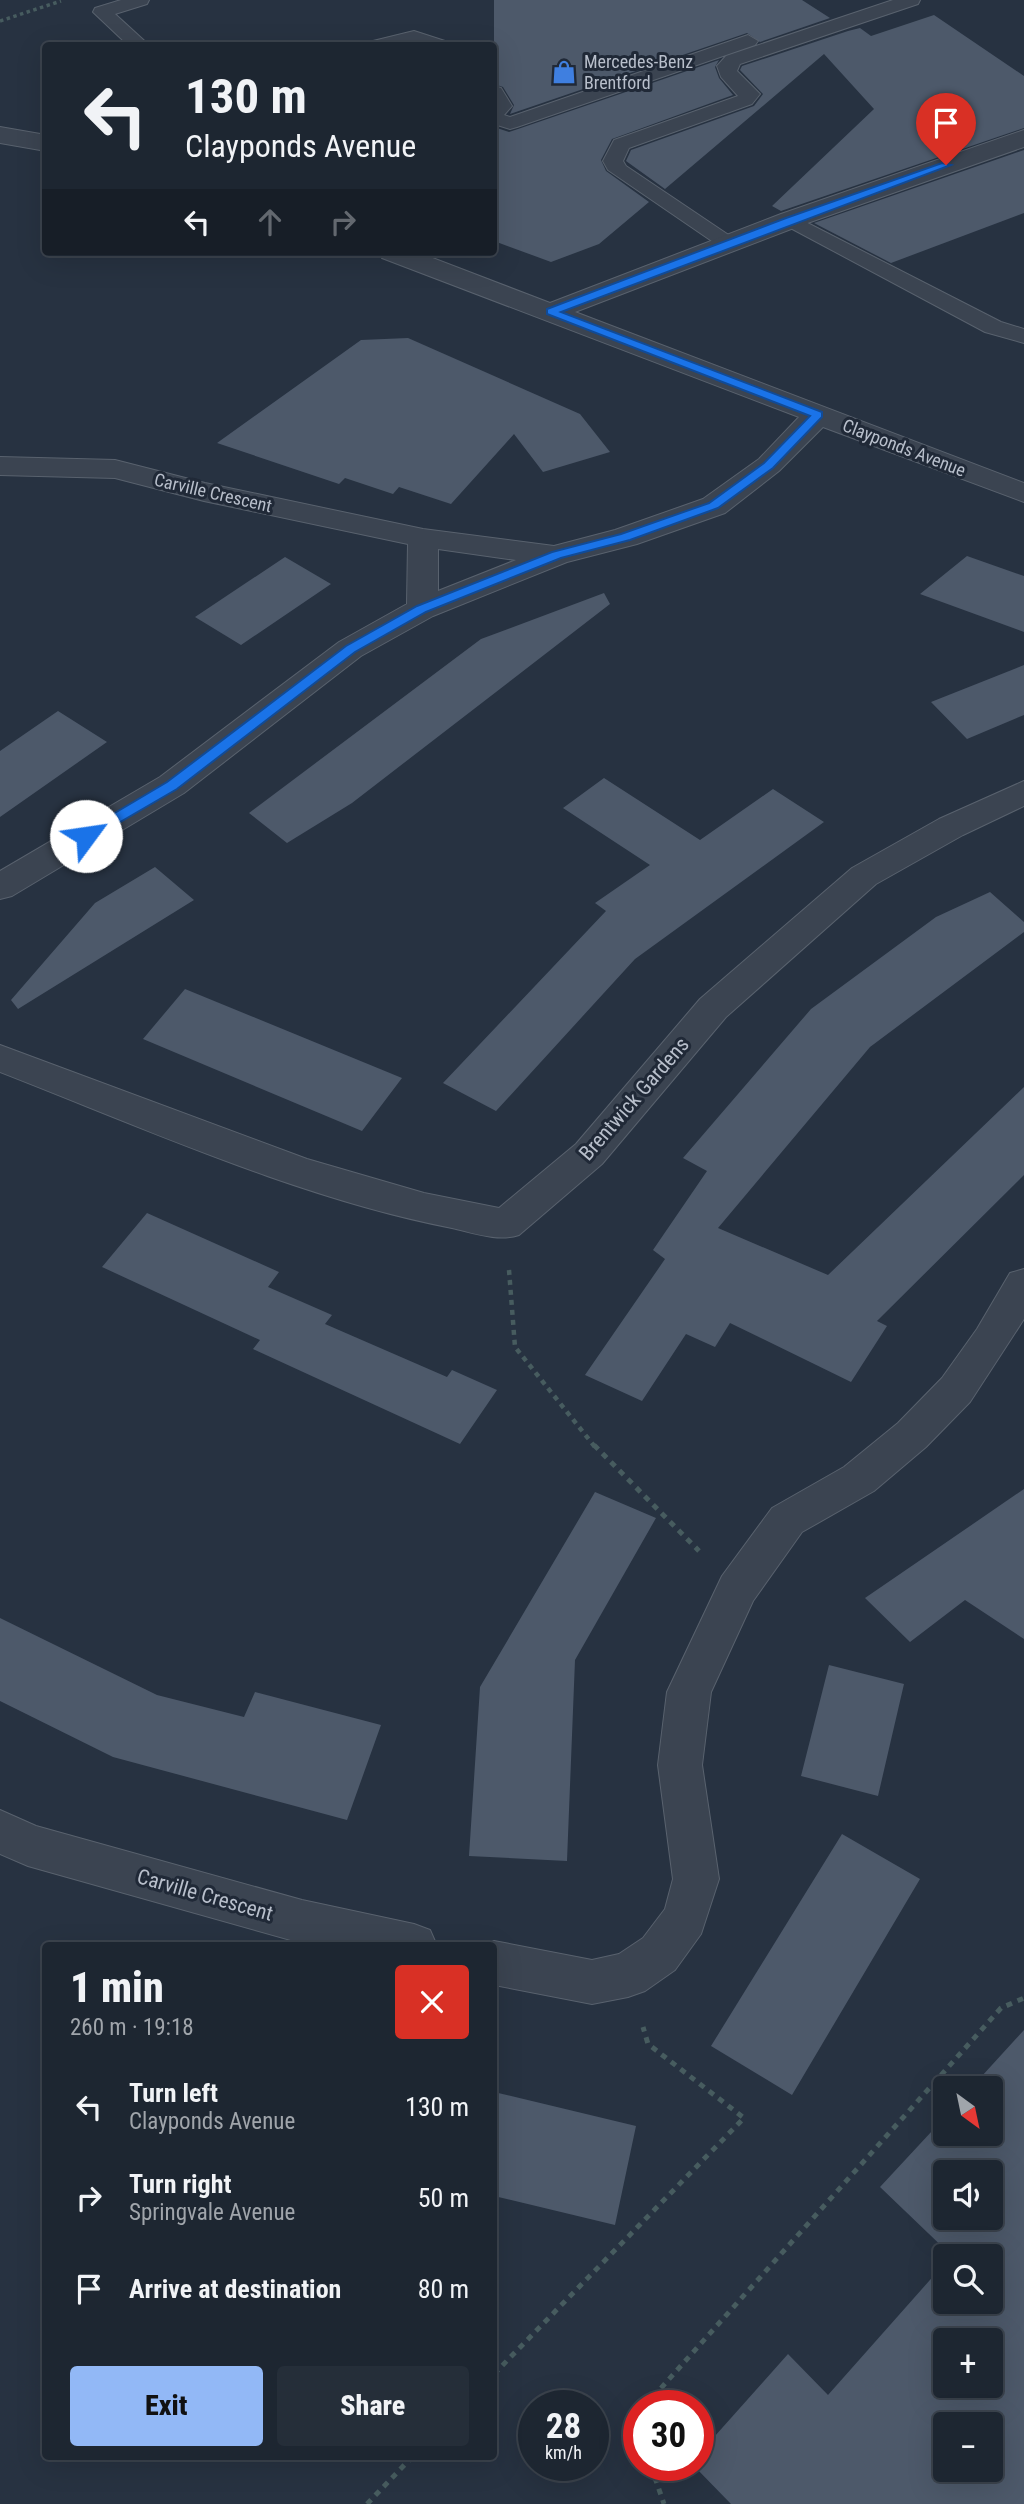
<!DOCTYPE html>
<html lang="en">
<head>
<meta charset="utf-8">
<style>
	:root { --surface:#1d2631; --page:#252e39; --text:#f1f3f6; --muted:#a0a5ab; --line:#3b434d; --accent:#92b8f6 }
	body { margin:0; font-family:"Roboto Condensed",sans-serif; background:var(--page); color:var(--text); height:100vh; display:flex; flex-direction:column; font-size:26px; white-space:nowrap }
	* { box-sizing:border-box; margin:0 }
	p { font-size:23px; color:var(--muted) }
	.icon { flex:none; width:38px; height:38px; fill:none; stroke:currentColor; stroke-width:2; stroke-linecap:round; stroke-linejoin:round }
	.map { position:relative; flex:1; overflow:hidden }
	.sheet { position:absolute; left:42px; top:1942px; width:455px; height:518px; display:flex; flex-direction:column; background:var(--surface); border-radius:7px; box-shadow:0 7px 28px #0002,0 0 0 2px var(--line) }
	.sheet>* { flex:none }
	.hud { position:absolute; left:42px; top:42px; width:455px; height:214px; border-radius:7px; box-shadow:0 7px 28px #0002,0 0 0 2px var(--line); background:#1d2631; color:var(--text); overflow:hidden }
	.needle { width:46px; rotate:147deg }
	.controls { position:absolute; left:933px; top:2076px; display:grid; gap:14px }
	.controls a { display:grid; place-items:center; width:70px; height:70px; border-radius:7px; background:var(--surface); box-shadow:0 7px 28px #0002,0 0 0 2px var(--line); font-size:35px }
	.speed { position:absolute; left:518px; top:2390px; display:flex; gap:14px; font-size:35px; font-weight:700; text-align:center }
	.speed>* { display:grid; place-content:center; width:91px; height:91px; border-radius:50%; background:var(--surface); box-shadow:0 7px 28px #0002,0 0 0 2px var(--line); line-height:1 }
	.speed small { font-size:18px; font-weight:400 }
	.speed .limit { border:10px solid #d22; background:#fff; color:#111 }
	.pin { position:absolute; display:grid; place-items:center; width:60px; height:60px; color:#fff; margin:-72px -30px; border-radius:50% 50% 50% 0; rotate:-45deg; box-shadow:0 0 7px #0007 }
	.pin .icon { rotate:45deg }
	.me { position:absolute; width:77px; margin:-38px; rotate:59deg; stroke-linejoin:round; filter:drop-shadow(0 0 5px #0008) }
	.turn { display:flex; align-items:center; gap:24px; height:147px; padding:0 28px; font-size:32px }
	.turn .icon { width:91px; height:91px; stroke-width:2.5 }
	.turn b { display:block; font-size:49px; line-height:60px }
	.lanes { display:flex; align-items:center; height:66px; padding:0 28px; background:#0003; justify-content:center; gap:35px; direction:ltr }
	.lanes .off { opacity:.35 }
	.round { display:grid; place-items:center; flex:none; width:74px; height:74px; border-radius:7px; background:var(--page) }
	.summary { display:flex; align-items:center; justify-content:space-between; height:119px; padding:0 28px }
	h1 { font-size:42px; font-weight:800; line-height:52px }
	.button { display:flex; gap:14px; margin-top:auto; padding:14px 28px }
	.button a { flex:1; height:80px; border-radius:7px; background:var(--accent); color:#111; font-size:28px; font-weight:800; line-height:80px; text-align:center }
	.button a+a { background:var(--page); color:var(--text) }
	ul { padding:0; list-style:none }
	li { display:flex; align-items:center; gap:21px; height:91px; padding:0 28px }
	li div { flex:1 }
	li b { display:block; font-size:26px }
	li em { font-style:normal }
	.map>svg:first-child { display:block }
</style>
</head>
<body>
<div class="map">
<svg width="1024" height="2504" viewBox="0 0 1024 2504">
	<rect width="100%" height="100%" fill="#273241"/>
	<path fill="#4d596a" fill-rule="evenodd" d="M494,0H802L830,18L760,42L747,33L510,114L514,105L503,87L494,84Z
		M934,15L1024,76V128L781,211L772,206L874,109L824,54L665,189L626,161L631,150L754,106L763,94L740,70L742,66L848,31L860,28L871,36Z
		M719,60L715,67L719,78L733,95L612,139L601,160L606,171L649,202L599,244L551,262L494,241V127L509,132L518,129Z
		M1024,150V213L891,263L814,223Z
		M408,338L580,414L610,452L543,472L514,434L451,504L399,487L393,494L345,478L339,484L217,443L361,340Z
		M967,556L1024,576V632L920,594Z
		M285,557L331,584L241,645L195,617Z
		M604,593L610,604L352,803L287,843L249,813L481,639Z
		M1024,665V715L967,739L931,702Z
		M58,711L107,742L0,817V751Z
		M604,778L700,840L773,789L824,822L635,959L496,1111L443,1083L606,911L595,903L650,865L563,808Z
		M155,867L194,900L18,1009L11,1000L95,903Z
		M990,892L1024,922V932L870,1047L718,1228L828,1275L1024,1087V1175L877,1321L887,1326L851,1382L730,1323L715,1347L686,1334L642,1401L585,1375L665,1259L653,1250L707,1171L683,1158L811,1009L936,917Z
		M185,989L402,1078L362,1131L143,1039Z
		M147,1213L279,1272L268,1287L332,1315L325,1324L447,1377L452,1370L497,1390L460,1444L253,1349L260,1340L102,1267Z
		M1024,1489V1639L965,1600L910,1642L865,1598Z
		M595,1492L656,1518L575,1660L567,1861L469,1856L480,1687Z
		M0,1618L157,1695L244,1717L255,1692L381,1725L347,1820L113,1757L0,1701Z
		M829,1665L904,1684L878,1796L801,1776Z
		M842,1834L920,1879L792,2095L711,2046Z
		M1024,2030V2504H731L694,2466H698V2455L788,2354L828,2395L945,2263V2301H990V2256H952L880,2187L945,2117V2133H990V2088H971ZM945,2172H990V2217H945ZM945,2340H990V2385H945ZM945,2424H990V2469H945Z
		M494,2092L636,2126L615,2225L494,2196Z"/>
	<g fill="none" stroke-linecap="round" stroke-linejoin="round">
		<g stroke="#59626e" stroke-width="2">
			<path id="lane" d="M121,0H149L147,4L115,14L150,46H129L93,12L95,8Z
				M893,0H920L918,4L740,64L737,71L760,94L752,104L629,148L623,161L626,166L736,240L739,244L736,248H722L608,170L603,161L614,140L738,96L721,77L717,66L726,56Z
				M414,31L448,42L450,46L413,43L367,46L369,42Z
				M748,35L758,41L755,45L517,127L510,129L494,124V86L501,88L512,106L504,115L510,117Z
				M790,214L1001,322L1024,329V343L985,332L783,224L780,220L783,216Z"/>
		</g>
		<g stroke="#59626e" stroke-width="2">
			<path id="street" d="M0,127L46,135V151L0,143Z
				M1024,130V147L799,226L575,312L1024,483V502L823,427L779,471L725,513L637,544L567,562L433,616L361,656L184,793L12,896L0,899V871L160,777L339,642L407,604L408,544L204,501L115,478L0,475V457L115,460L205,483L423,529L554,546L615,530L703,499L759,459L799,417L382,258L378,252H417L550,303L781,214ZM438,549L516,560L438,591Z
				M1024,781V806L963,835L876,884L726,1017L602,1164L519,1235C498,1242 474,1233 452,1228C301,1199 144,1128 0,1072V1045L307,1159L424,1193L499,1208L576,1144L700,999L852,868L939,819Z
				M1024,1269V1319L970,1402L926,1447L874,1491L802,1532L753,1601L711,1692L702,1765L719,1879L701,1934L675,1970L645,1991L628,1997L592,2004L494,1985V1946H481L494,1941L592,1960L619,1954L643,1938L665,1909L673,1879L658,1765L667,1692L722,1576L772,1508L844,1467L898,1423L942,1378L977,1329L1010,1273Z
				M0,1810L36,1826L302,1900L414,1924L430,1930L437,1946H312L28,1866L0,1854Z"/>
		</g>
		<path stroke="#475c5f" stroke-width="3.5" stroke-dasharray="3.5 3.5" stroke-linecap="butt" d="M0,21L61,1"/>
		<path stroke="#475c5f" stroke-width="4.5" stroke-dasharray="5 5" stroke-linecap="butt" d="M509,1270L515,1347L595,1447"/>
		<path stroke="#475c5f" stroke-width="5" stroke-dasharray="6 6" stroke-linecap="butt" d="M594,1445L699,1551
			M494,2374L744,2118L648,2044L643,2027
			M645,2406L1001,2008L1024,1998
			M651,2466L664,2504
			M367,2504L412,2457"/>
		<use href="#lane" fill="#3b4451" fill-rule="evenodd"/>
		<use href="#street" fill="#3b4451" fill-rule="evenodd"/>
	</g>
	<path fill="#1a73e8" stroke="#114b97" stroke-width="2" d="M942,163L951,165L561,312L822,412V417L773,468L718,508L630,540L561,558L426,612L355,652L177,789L91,839H81V833L167,782L346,646L417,606L552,552L621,534L709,503L764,463L810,416L547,314V309L786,218Z"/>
	<defs>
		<g id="shop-bare" transform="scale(1.89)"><path d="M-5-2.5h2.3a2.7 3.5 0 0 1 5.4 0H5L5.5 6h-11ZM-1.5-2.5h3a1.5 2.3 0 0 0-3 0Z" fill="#3f7fe0" stroke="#202937" stroke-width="2.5" paint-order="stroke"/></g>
	</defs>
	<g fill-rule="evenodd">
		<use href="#shop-bare" x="564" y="72"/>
	</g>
	<g text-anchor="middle" stroke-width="6" stroke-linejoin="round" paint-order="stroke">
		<g font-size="18" fill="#b8bfcb" stroke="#202937" text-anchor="start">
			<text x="584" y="68">Mercedes-Benz<tspan x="584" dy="21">Brentford</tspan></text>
		</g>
		<g font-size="18" fill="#b8bfcb" stroke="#202937">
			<text transform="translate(904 448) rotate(21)" y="6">Clayponds Avenue</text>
			<text transform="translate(213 493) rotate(13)" y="6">Carville Crescent</text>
		</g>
		<g font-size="21" fill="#b8bfcb" stroke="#202937">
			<text transform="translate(634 1099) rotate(-49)" y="7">Brentwick Gardens</text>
			<text transform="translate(205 1895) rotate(16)" y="7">Carville Crescent</text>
		</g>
	</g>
</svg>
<div class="controls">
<a><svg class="needle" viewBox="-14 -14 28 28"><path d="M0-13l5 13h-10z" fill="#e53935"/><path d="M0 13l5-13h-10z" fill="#a0a5ab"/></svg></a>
<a><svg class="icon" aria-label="sound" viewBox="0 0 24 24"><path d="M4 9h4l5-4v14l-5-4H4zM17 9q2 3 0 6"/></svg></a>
<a><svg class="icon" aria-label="search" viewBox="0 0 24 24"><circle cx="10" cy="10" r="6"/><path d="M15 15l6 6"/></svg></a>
<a>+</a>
<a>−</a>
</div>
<div class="speed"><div>28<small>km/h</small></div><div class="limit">30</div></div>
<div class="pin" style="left:946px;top:165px;background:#d93025"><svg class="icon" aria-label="arrive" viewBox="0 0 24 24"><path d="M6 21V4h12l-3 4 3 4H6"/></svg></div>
<svg class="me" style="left:86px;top:836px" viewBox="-20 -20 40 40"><circle r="19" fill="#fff"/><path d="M0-13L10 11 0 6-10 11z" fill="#1a73e8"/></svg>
<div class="hud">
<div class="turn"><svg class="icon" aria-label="left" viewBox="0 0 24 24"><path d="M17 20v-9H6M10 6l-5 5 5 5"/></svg><div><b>130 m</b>Clayponds Avenue</div></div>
<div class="lanes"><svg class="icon" aria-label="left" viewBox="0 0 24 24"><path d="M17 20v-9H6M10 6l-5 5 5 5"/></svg><svg class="icon off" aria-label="ahead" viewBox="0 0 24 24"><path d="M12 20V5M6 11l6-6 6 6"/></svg><svg class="icon off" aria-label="right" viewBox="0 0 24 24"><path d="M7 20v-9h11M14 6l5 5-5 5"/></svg></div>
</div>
<section class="sheet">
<div class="summary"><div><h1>1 min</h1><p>260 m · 19:18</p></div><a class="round" style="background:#d93025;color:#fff"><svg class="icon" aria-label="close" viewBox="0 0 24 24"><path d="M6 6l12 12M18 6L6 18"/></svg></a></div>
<ul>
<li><svg class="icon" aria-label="left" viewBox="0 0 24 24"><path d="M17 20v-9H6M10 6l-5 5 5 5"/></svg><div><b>Turn left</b><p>Clayponds Avenue</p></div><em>130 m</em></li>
<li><svg class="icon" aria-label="right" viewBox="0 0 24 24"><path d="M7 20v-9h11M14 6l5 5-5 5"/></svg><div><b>Turn right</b><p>Springvale Avenue</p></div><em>50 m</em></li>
<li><svg class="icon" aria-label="arrive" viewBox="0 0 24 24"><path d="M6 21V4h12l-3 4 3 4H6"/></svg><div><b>Arrive at destination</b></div><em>80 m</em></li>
</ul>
<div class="button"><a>Exit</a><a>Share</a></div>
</section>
</div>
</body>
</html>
